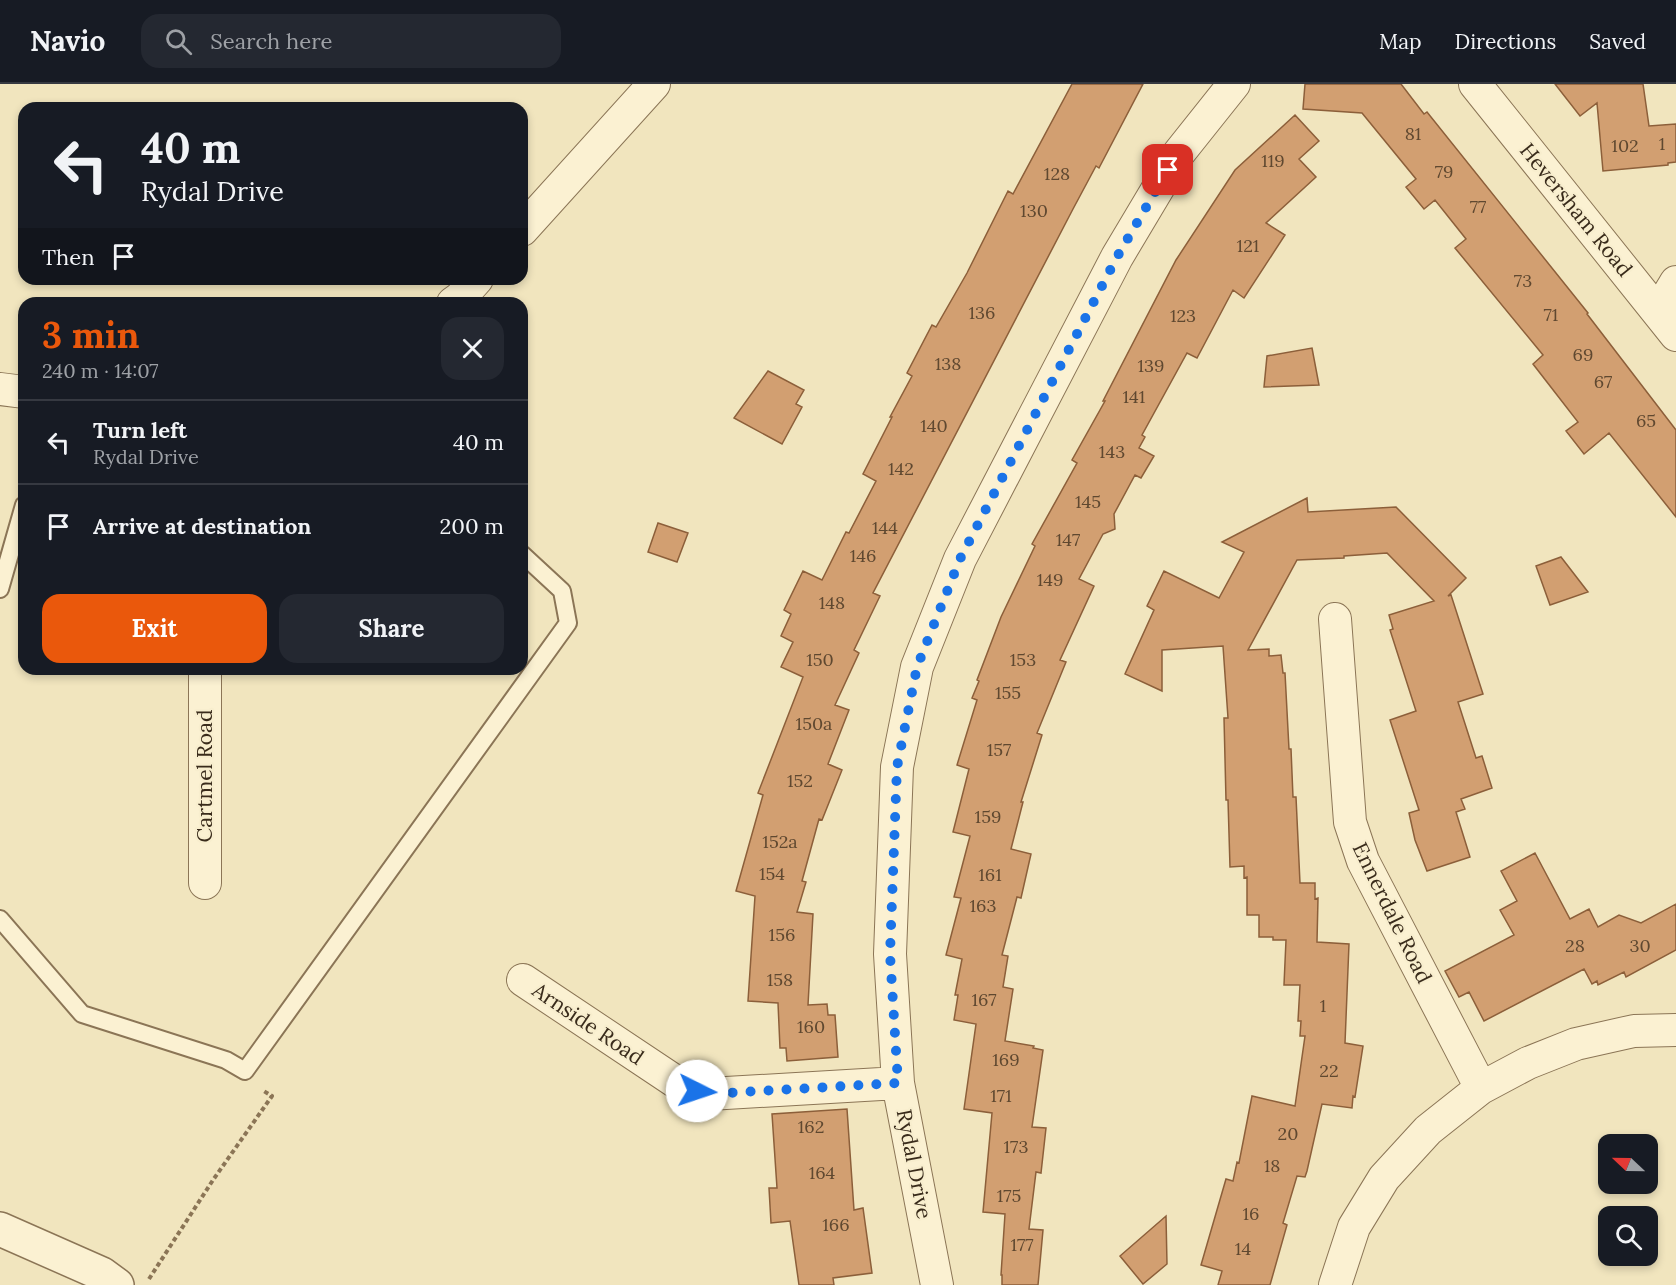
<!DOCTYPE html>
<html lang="en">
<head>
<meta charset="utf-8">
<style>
	:root { --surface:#171b24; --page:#242831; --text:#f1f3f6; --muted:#9ea1a6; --line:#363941; --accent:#ea580c }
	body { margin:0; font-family:Lora,serif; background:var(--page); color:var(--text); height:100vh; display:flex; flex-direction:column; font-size:22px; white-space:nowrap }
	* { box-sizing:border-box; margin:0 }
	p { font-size:20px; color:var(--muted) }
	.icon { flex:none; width:33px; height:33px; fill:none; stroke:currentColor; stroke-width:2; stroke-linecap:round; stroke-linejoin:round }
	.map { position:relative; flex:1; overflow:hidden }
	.side { position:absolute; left:18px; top:213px; width:510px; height:378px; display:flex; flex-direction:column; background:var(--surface); border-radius:18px; box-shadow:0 3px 9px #0003 }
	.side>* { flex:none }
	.guide { position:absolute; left:18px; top:18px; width:510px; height:183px; border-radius:18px; box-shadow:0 3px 9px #0003; background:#171b24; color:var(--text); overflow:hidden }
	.needle { width:39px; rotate:292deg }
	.tools { position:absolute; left:1598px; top:1050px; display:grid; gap:12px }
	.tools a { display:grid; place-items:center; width:60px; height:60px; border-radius:12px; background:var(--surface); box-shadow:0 3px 9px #0003; font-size:30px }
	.pin { position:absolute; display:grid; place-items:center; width:51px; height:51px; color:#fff; margin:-26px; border-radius:12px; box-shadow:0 3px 9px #0006 }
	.me { position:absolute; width:66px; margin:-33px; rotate:94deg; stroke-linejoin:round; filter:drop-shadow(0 0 4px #0008) }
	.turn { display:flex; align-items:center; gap:21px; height:126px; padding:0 24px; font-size:27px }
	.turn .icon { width:78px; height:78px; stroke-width:2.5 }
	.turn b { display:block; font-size:42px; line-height:51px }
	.then { display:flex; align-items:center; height:57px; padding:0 24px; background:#0003; gap:12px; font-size:22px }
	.round { display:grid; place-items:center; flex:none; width:63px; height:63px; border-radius:18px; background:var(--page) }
	.overview { display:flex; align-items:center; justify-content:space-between; height:102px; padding:0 24px }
	h1 { font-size:36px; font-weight:800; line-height:45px; color:var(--accent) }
	.button { display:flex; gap:12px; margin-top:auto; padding:12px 24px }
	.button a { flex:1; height:69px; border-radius:18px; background:var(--accent); color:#fff; font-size:24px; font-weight:800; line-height:69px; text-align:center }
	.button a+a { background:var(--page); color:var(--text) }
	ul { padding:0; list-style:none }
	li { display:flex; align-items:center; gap:18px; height:84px; padding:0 24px; border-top:2px solid var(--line) }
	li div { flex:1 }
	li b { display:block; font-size:22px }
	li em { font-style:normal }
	header { display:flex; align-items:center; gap:36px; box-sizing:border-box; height:84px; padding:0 30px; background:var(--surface); border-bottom:2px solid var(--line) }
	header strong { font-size:28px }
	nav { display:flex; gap:33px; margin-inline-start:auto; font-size:21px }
	.search { width:420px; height:54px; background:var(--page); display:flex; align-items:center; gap:15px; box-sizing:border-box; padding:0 21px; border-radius:18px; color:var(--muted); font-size:22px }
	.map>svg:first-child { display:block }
</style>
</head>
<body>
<header>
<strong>Navio</strong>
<div class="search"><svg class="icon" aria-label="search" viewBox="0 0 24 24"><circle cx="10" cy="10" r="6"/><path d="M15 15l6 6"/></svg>Search here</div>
<nav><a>Map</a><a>Directions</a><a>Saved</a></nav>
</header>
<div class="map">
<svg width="1676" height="1201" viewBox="0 0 1676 1201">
	<rect width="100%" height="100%" fill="#f1e5be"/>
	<path fill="#d29f71" stroke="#8c5f3a" stroke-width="1.5" d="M1072,0H1143L1099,84L1096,82L1073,125L873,509L880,512L854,566L859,569L835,621L849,626L828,680L842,686L822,736L819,735L802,797L806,798L797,828L813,830L808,921L827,920L828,931H835L838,973L787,977L786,964H780L778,919L748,917L755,812L736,807L763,711L758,709L803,593L781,583L793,558L781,552L791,530L784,526L803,487L822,496L846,448L849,449L876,397L863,390L892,333H890L912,292L907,289L932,241L936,243L967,189L1008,107L1013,110Z
		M1305,0H1401L1424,30L1427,28L1588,229L1587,230L1676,346V433L1609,349L1584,370L1566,347L1578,338L1533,280L1543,271L1455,164L1466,155L1435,116L1424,125L1406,103L1416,95L1362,29L1303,25Z
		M1555,0H1643L1649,42L1676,40V78L1668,79V81L1603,87L1597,19L1580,32Z
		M1295,31L1319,57L1299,75L1316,93L1266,139L1285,151L1244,214L1233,206L1197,274L1187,269L1142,351L1145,353L1139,364L1154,372L1141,394L1135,391L1114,430L1115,445L1103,450L1079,495L1094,502L1060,576L1066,578L1037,649L1042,651L1021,718H1023L1011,765L1031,770L1021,814L1017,813L1002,871L1008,872L1003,903L1013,905L1005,957L1034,962L1033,964L1043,966L1032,1043L1046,1044L1041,1089L1036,1088L1029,1145L1043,1146L1038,1201H1002V1191H1001L1005,1130L983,1128L992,1029L964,1025L976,940L954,936L958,911H955L962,875L946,871L961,814L954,813L970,752L953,748L969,685L957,681L977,616L972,614L979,597L977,596L1001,533L1035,462L1032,460L1077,379L1072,376L1105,317H1103L1176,176L1235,86Z
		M1312,264L1319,301L1264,303L1267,272Z
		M768,287L804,306L796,320L802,323L782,360L734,334Z
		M1307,414L1308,428L1396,423L1466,494L1448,512L1451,511L1483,610L1458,618L1476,674L1482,672L1492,704L1461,715L1465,725L1456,728L1470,773L1427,787L1415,756L1409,729L1419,726L1390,636L1416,627L1390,546L1393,545L1389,531L1434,517L1387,469L1344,472V474L1297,476L1248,566L1269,565V572L1281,571L1283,589H1285L1289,665H1291L1293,713H1296L1300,799H1315V815L1318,814L1317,858L1349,860L1345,959L1363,962L1355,1013L1353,1012L1352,1024L1322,1020L1307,1087L1305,1093L1297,1092L1283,1139L1287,1141L1270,1201H1218L1222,1187L1201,1181L1226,1095L1233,1097L1237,1078L1239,1079L1252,1012L1295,1022L1305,952H1300L1301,937H1298L1300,901H1284L1286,856H1273V853H1259V831H1247V793L1244,794V782L1230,783L1228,716H1226L1224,634H1228L1223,562L1162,566V607L1125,590L1154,526L1147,522L1164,487L1219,514L1244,468L1222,458Z
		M658,439L688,449L677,478L648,468Z
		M1561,473L1588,508L1550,521L1536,482Z
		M1535,769L1570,835L1589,825L1598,843L1619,831L1641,839L1676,820V866L1626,893L1624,888L1598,901L1597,897L1592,900L1584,885L1484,937L1469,908L1459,913L1445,887L1514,851L1500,826L1517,817L1501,787Z
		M847,1025L854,1126L863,1124L872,1189L833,1194L834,1201H799L790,1137L771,1139L769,1104H777L772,1030Z
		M1166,1132L1167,1180L1143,1200L1120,1172Z"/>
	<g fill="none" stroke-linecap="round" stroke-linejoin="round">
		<g stroke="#8b7556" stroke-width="20">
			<path id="service" d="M0,505L24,421
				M0,835L82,930L226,976L245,987L568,539L562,507L522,470"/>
		</g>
		<g stroke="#8b7556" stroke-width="34">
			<path id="minor" d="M1475,0L1676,251
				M522,146L654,0
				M453,219L460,214L477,195
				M1658,228L1676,198
				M0,305L24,308
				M1335,535L1350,738L1363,777L1481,1004
				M205,799V585
				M523,896L685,1004L709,1010L898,999
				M937,1201L898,999L890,870L897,683L917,583L960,475L1117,173L1179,69L1234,0
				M1335,1201L1354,1143L1384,1094L1428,1046L1481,1004L1528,979L1576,960L1634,947L1676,946"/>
		</g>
		<g stroke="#8b7556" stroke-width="36">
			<path id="tertiary" d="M0,1145L102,1190L117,1201"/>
		</g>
		<path stroke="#8b7556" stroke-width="4" stroke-dasharray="4.5 3" stroke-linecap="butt" d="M149,1195L213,1096L272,1012L262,1006"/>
		<use href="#service" stroke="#fbf1d2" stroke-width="16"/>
		<use href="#minor" stroke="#fbf1d2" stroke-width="32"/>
		<use href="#tertiary" stroke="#fbf1d2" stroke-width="33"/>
	</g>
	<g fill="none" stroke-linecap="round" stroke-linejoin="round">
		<path stroke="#1a73e8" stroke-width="10" stroke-dasharray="0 18" d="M697,1007L709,1010L898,999L890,870L897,683L917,583L960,475L1117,173L1168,86"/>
	</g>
	<g text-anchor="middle" stroke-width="4.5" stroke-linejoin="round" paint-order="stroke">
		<g font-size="18" fill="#5f4830">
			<text x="1413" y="56">81</text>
			<text x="1662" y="66">1</text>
			<text x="1625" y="68">102</text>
			<text x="1273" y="83">119</text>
			<text x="1444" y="94">79</text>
			<text x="1057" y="96">128</text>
			<text x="1478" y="129">77</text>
			<text x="1034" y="133">130</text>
			<text x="1248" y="168">121</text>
			<text x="1523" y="203">73</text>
			<text x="982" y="235">136</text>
			<text x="1551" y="237">71</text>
			<text x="1183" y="238">123</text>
			<text x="1583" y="277">69</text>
			<text x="948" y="286">138</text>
			<text x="1151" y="288">139</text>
			<text x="1603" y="304">67</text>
			<text x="1134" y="319">141</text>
			<text x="1646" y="343">65</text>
			<text x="934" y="348">140</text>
			<text x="1112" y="374">143</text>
			<text x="901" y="391">142</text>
			<text x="1088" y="424">145</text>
			<text x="885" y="450">144</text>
			<text x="1068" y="462">147</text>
			<text x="863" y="478">146</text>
			<text x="1050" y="502">149</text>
			<text x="832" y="525">148</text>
			<text x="820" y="582">150</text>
			<text x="1023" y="582">153</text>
			<text x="1008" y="615">155</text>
			<text x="814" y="646">150a</text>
			<text x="999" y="672">157</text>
			<text x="800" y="703">152</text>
			<text x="988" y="739">159</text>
			<text x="780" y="764">152a</text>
			<text x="772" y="796">154</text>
			<text x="990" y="797">161</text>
			<text x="983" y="828">163</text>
			<text x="782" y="857">156</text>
			<text x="1575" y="868">28</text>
			<text x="1640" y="868">30</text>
			<text x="780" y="902">158</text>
			<text x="984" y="922">167</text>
			<text x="1323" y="928">1</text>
			<text x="811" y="949">160</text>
			<text x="1006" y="982">169</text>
			<text x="1329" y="993">22</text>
			<text x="1001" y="1018">171</text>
			<text x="811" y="1049">162</text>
			<text x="1288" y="1056">20</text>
			<text x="1016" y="1069">173</text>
			<text x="1272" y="1088">18</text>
			<text x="822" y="1095">164</text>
			<text x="1009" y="1118">175</text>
			<text x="1251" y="1136">16</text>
			<text x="836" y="1147">166</text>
			<text x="1022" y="1167">177</text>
			<text x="1243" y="1171">14</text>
		</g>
		<g font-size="21" fill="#392b1b" stroke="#f8eece">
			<text transform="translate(1576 126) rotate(51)" y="7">Heversham Road</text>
			<text transform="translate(205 692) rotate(-90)" y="7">Cartmel Road</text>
			<text transform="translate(1392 829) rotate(64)" y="7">Ennerdale Road</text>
			<text transform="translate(588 940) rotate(34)" y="7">Arnside Road</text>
			<text transform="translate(914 1080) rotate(79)" y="7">Rydal Drive</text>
		</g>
	</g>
</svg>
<div class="tools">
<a><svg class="needle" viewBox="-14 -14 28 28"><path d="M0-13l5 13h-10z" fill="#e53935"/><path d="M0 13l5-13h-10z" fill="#9ea1a6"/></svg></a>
<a><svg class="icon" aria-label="search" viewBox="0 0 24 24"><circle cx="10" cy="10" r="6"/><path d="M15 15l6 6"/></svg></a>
</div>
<div class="pin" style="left:1168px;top:86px;background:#d93025"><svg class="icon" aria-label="arrive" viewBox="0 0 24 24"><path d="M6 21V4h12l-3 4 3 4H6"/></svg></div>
<svg class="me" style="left:697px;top:1007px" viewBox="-20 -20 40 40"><circle r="19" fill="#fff"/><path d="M0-13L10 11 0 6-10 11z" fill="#1a73e8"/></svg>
<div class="guide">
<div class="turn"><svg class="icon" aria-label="left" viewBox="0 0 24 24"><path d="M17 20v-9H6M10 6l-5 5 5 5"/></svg><div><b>40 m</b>Rydal Drive</div></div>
<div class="then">Then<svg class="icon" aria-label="arrive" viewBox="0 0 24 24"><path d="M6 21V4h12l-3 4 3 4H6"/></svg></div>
</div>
<section class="side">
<div class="overview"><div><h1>3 min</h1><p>240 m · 14:07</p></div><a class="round"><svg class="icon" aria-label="close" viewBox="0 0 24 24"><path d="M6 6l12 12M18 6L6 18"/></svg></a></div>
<ul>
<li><svg class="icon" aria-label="left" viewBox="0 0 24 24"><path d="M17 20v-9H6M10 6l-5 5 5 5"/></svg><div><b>Turn left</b><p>Rydal Drive</p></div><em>40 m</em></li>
<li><svg class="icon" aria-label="arrive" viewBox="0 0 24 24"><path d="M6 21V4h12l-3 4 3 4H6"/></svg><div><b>Arrive at destination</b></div><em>200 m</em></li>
</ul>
<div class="button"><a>Exit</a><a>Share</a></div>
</section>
</div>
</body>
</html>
